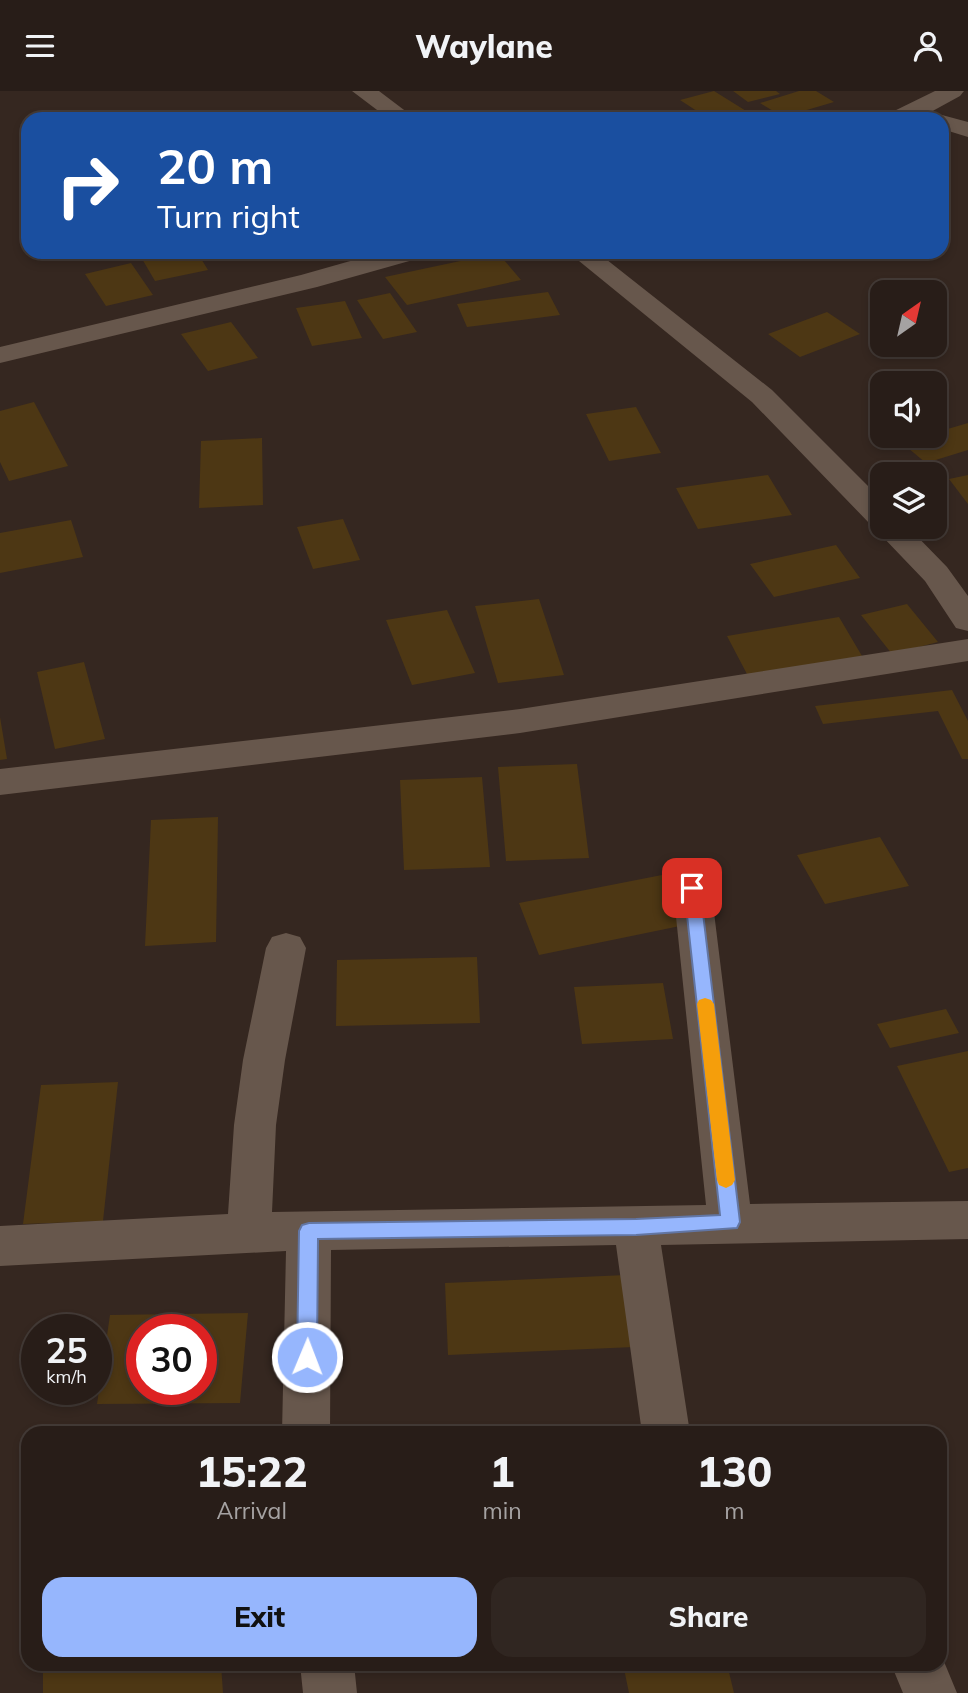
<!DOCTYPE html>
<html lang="en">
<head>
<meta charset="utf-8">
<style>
	:root { --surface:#281d18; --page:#302621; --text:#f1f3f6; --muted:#a5a2a2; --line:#443b37; --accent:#96b6fd }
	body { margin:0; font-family:Mulish,sans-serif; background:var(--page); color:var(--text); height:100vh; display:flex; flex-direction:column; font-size:26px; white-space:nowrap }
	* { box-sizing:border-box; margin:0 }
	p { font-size:23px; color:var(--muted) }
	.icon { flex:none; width:38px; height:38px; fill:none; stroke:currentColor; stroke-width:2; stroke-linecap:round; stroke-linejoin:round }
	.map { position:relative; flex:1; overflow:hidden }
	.sheet { position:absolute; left:21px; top:1335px; width:926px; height:245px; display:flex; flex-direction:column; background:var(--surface); border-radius:21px; box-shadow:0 4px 10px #0003,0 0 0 2px var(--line) }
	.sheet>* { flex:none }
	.guide { position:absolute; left:21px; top:21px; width:928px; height:147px; border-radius:21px; box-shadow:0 4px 10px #0003,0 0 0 2px var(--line); background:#1a4fa0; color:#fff; overflow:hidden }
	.needle { width:46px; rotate:34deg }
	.controls { position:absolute; left:870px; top:189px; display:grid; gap:14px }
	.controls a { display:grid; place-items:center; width:77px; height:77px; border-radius:14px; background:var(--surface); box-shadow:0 4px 10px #0003,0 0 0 2px var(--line); font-size:35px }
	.speed { position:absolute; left:21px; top:1223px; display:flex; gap:14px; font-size:35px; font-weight:700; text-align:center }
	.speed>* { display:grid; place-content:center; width:91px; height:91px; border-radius:50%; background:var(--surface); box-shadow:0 4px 10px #0003,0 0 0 2px var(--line); line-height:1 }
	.speed small { font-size:18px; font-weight:400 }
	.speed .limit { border:10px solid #d22; background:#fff; color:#111 }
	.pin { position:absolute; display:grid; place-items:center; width:60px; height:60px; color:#fff; margin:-30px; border-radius:14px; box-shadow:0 4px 10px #0006 }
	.me { position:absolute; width:77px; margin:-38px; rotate:1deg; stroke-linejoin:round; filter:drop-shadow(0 0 5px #0008) }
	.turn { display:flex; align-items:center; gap:24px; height:147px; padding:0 21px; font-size:32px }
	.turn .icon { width:91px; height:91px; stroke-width:2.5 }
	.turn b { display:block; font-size:49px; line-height:60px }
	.eta { display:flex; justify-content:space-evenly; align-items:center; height:119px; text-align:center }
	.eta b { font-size:42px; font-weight:800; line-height:49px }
	.cta { display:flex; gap:14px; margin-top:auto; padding:14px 21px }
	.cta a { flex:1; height:80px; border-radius:21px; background:var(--accent); color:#111; font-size:28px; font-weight:800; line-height:80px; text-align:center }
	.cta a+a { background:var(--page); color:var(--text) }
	header { display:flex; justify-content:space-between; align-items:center; height:91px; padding:0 21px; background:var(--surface); font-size:32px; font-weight:800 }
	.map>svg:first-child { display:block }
</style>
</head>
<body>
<header><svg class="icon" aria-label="menu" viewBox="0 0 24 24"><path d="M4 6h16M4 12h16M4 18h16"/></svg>Waylane<svg class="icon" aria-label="person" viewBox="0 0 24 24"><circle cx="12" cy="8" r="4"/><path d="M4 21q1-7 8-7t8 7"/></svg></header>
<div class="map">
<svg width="968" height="1602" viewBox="0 0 968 1602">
	<rect width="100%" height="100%" fill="#352720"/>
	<path fill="#4d3714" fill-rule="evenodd" d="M714,0L759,28H709L680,9Z
		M733,0H776L780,3L748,11Z
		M799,0H816L834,11L783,26L760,12Z
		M138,161H197L208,179L155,190Z
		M656,161H689L690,162L663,168Z
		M498,162L521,189L407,214L385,186Z
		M131,172L153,204L106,215L85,183Z
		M548,201L560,224L467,236L457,213Z
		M390,202L417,241L383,248L357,209Z
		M345,210L362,247L312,255L296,217Z
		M827,221L860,243L800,266L768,243Z
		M231,231L258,267L208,280L181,243Z
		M34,311L68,375L9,390L0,371V320Z
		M636,316L661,362L609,370L586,323Z
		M968,332V359L926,372L902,352L934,345V342Z
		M262,347L263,414L199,417L201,350Z
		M768,384L792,424L698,438L676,397Z
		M968,384V413L949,388Z
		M343,428L360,469L313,478L297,436Z
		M71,429L83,466L0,482V442Z
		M836,454L860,487L774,506L750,473Z
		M539,508L564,584L498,592L475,515Z
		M907,513L938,551L892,563L861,524Z
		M447,519L475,582L412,594L386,529Z
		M839,526L862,565L748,585L727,545Z
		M84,571L105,648L55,658L37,581Z
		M952,599L968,630V668H962L938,620L823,633L815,615Z
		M0,626L7,668L0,669Z
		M577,673L589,767L506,770L498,676Z
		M482,686L490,776L404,779L400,689Z
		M218,726L216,851L145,855L151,729Z
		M880,746L909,795L825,813L797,764Z
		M662,784L685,834L539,864L519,812Z
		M477,866L480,932L336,935L337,869Z
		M663,892L673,948L582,953L574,896Z
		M946,918L959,942L890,957L877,933Z
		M968,960V1077L949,1081L897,975Z
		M118,991L103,1130L23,1133L41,994Z
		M626,1184L634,1256L448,1264L445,1192Z
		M248,1222L240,1312L97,1313L110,1224ZM142,1239H201V1298H142Z
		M43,1573H221L223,1602H43Z
		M623,1573H727L734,1602H629Z"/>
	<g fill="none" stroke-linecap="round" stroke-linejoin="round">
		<path fill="#67574c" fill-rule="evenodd" d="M352,0H379L416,28H389Z
			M935,0H964L960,5L918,28H884L888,23Z
			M942,24L968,31V46L942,38V28H932Z
			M382,161H424L420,167L317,196L0,272V256L301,184Z
			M568,161H597L772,299L882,409V436H908L947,476L968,505V540L956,537L925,490L880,443L876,435L871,434L752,311Z
			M968,548V570L520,642L0,704V678L520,618Z
			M692,783L706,787L711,797L750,1113L968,1110V1148L661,1154L690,1342H642L616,1154L331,1159L330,1342H282L286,1160L0,1175V1135L228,1123L234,1034L243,969L266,857L272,846L286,842L300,846L306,857L285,969L276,1034L272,1121L706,1114L673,797L678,787Z
			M940,1561L957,1602H903L891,1573H940Z
			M300,1573H354L357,1602H303Z"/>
	</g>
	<path fill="#96b6fd" stroke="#6276a4" stroke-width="2" d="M692,792L700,797L740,1131L737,1137L636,1144L318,1148L317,1266L314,1273L307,1275L300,1273L297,1266L299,1140L302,1134L309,1132L636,1128L720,1124L684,797Z"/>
	<path fill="#f59e0b" d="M705,907L711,909L714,913L735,1089L732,1094L726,1097L719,1094L717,1089L697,913L699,909Z"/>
</svg>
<div class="controls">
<a><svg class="needle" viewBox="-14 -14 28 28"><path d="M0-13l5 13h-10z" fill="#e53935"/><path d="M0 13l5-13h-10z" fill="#a5a2a2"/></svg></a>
<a><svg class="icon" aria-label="sound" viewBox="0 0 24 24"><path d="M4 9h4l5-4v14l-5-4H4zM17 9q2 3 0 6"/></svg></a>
<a><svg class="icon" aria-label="layers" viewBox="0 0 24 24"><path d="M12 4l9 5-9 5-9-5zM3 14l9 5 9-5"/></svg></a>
</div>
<div class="speed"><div>25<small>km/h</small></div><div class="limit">30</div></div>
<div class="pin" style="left:692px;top:797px;background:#d93025"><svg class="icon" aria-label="arrive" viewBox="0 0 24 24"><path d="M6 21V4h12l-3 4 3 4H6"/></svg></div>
<svg class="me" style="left:307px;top:1266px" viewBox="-20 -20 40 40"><circle r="17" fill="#96b6fd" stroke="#fff" stroke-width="3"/><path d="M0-11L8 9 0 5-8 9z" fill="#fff"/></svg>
<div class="guide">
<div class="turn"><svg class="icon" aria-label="right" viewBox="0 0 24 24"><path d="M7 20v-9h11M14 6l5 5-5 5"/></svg><div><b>20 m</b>Turn right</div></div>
</div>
<section class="sheet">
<div class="eta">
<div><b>15:22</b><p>Arrival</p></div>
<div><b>1</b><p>min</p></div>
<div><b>130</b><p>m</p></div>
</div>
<div class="cta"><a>Exit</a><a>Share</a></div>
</section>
</div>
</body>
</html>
